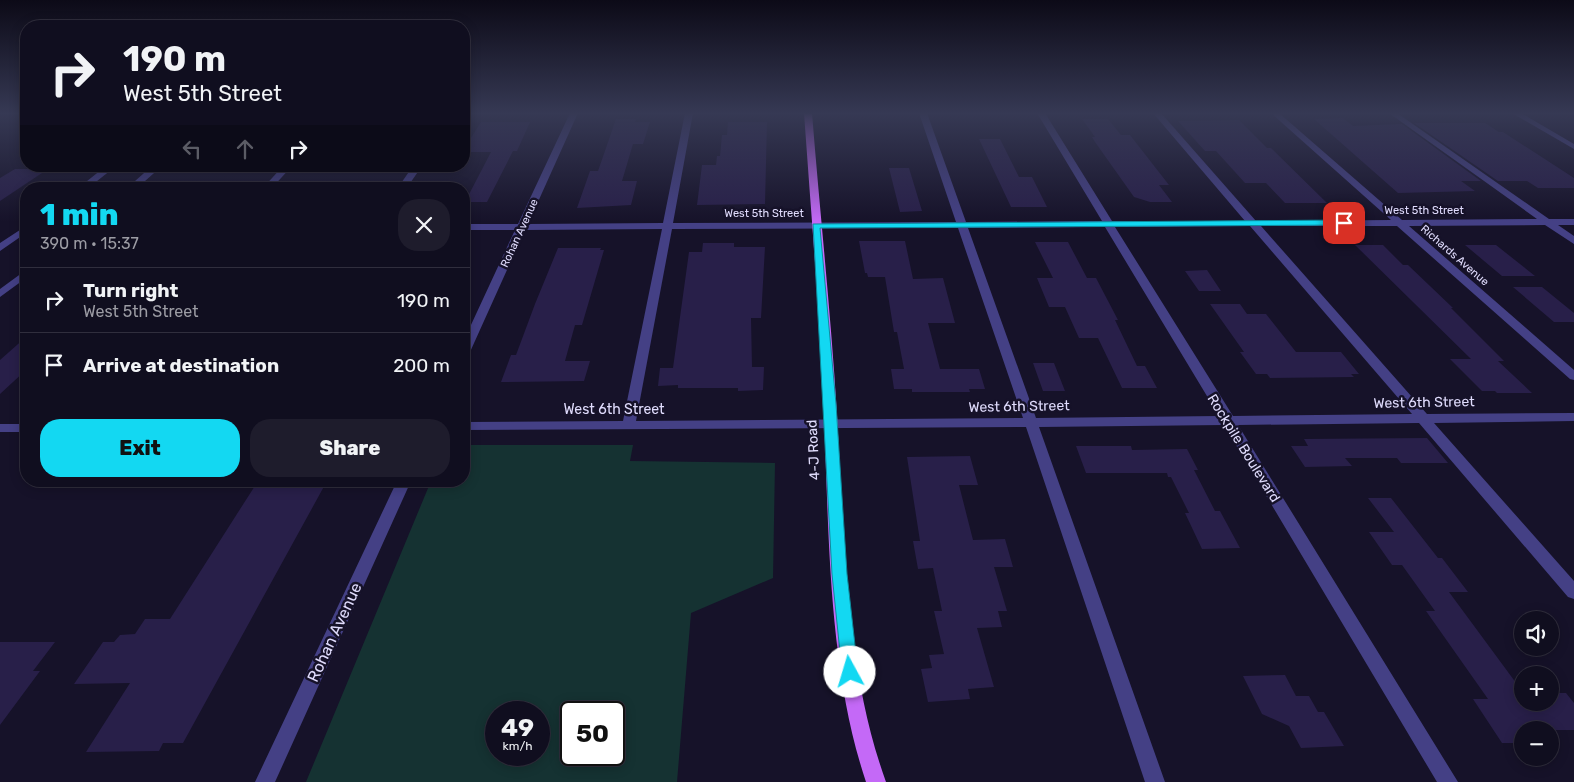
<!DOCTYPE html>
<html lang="en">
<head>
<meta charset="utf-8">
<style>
	:root { --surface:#100e1f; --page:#1e1c2c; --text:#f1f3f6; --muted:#9c9ca4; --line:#302e3d; --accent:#13d8f2 }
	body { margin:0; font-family:Rubik,sans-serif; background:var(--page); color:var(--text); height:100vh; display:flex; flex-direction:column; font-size:19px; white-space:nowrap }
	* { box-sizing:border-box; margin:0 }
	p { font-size:16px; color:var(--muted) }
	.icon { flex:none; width:28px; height:28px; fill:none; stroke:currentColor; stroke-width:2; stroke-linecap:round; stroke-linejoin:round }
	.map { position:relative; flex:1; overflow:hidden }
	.sheet { position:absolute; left:20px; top:182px; width:450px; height:305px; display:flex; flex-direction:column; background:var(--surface); border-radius:20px; box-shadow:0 2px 12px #0003,0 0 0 1px var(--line) }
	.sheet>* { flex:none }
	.hud { position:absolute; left:20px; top:20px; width:450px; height:152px; border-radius:20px; box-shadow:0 2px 12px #0003,0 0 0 1px var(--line); background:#100e1f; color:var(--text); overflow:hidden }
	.controls { position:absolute; left:1514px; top:611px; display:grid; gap:10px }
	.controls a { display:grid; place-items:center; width:45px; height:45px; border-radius:50%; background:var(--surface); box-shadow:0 2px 12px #0003,0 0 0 1px var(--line); font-size:25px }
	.speed { position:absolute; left:485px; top:701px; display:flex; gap:10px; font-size:25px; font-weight:700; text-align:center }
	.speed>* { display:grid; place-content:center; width:65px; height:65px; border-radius:50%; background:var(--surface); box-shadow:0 2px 12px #0003,0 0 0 1px var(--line); line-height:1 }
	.speed small { font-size:12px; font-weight:400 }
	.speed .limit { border:2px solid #111; border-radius:8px; background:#fff; color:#111 }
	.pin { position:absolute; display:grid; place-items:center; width:42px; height:42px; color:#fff; margin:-21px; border-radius:10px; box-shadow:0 2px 8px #0006 }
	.me { position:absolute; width:55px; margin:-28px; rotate:354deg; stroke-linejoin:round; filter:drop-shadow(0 0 4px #0008) }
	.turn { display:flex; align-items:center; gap:18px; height:105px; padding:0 20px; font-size:22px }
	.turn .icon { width:65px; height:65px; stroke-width:2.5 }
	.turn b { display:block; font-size:35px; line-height:42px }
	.lanes { display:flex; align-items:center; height:48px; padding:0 20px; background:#0003; justify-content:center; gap:25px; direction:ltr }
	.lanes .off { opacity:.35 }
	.round { display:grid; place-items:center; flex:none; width:52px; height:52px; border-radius:20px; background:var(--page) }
	.overview { display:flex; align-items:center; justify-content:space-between; height:85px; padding:0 20px }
	h1 { font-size:30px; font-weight:800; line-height:38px; color:var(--accent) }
	.button { display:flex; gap:10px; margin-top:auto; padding:10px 20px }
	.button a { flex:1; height:58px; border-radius:20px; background:var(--accent); color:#111; font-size:20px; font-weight:800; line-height:58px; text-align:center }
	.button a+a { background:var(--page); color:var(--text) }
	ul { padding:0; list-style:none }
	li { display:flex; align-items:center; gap:15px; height:65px; padding:0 20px; border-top:1px solid var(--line) }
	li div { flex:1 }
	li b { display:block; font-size:19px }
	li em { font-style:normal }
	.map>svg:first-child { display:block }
</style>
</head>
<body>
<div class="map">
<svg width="1574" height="782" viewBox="0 0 1574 782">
	<rect width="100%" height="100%" fill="#161229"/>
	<path fill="#153232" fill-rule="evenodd" d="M464,445H633L630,461L775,463L773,578L691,613L677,782H306L431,481H464ZM496,712H539V755H496ZM571,712H614V755H571Z"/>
	<path fill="#281f49" d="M1343,118L1353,126L1402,124L1481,181H1461L1475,191L1398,193L1314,119Z
		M616,119H636L635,122H650L643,144H633L622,181H637L631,205L577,208L590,171H598Z
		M1082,119H1108L1121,135H1130L1169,185H1159L1172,202H1150L1134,197L1095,142L1092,137H1095Z
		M1239,120L1267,148H1271L1327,203H1285L1266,183H1245L1216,151H1205L1178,121Z
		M481,122H530L517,151H513L487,202H465L491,152H464V149Z
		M728,122H767L765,204L697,205L702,165H716L717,156H720L722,135H727Z
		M1414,123H1485L1499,132H1503L1574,178V188H1538L1527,181H1498Z
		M979,139H1000L1019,177H1032L1047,207H1011Z
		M889,168H909L922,211L900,212Z
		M15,169H48L0,201V178Z
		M859,241H905L913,279L943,278L955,323H928L940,369H979L985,389H969L970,392H912V389H894L891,369H904L897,332H894L885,277H868L867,273H865Z
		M1035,242H1068L1087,278H1096L1118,320H1115L1137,366H1145L1157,388H1122L1098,338H1079L1065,307H1049L1037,278H1053Z
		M703,243H734V247H765L761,318H751L752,367H764L763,390L738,391V388H678V385L658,386L660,368H673L689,252H702Z
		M1355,245H1383L1403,265H1408L1453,308H1451L1504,361H1498L1532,393H1497L1495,391H1482L1450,359H1471Z
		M1465,245H1496L1535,276H1502Z
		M558,248H601L600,250H604L582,325H575L565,361H590L584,381L501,382L511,355H516L535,304Z
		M1207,270L1221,291H1199L1185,271Z
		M1513,287H1542L1574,313V322H1554Z
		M1210,304H1240L1247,314H1266L1296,352H1341L1359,374H1351L1354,377L1270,378L1267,374H1256L1240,352H1244Z
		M26,337V370L0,394V360Z
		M1033,363H1054L1065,391H1043Z
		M1427,438L1448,463H1401L1397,458H1345L1352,466L1305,467L1291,446H1308L1304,439Z
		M1076,446H1131L1132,450L1187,449L1198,470H1194L1215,511H1220L1240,548L1202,549L1185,513H1189L1171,477H1168L1167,473H1086Z
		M970,456L978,485H959L973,540L1005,539L1013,567H994L1007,611H998L1002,627L977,628L994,687L968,689L970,699L928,702L921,669L932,668L929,655L944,654L934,611H942L933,568L918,569L913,541H920L907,457Z
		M258,481H327L183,743H163L159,751L86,752L130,683L74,684L103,642H114L120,635L135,634L145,619H170Z
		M1368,498H1391L1438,558H1442L1468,592H1449L1522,691V702H1550V693H1566L1574,703V730H1522V743H1502L1473,699H1488L1426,611H1435L1402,565H1392L1369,532H1394Z
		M0,642H55L33,671H40L0,725Z
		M1285,675L1296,696H1309L1318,712H1324L1344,746L1301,748L1289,726L1262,714L1243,676Z"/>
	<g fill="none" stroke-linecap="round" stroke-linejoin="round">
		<path fill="#444085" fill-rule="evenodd" d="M570,113H578L528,224L663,223L685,113H693L673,223L956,222L919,113H927L966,222L1102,221L1037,113H1045L1112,221H1245L1153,113H1161L1256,221L1391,220L1271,113H1279L1402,220L1537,219L1389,113H1397L1549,219H1574V225H1558L1574,236V244L1545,225L1409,226L1574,370V380L1570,379L1397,226H1261L1427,414L1574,413V421L1434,423L1574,581V599L1568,597L1419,423L1238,425L1458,782H1437L1224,425L1039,427L1165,782H1145L1026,427L464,430V422L623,421L662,229L525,230L470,352L464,356V340L515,230H464V224H518ZM1250,226L1412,414L1233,416L1115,227ZM1105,227L1219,416L1036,418L968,228ZM958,228L1023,418L636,421L672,229Z
			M1512,113H1521L1574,144V149Z
			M106,166H116L87,189H77Z
			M152,166H162L136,189H126Z
			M283,166H292L271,189H262Z
			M413,166H422L406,189H397Z
			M26,226V233L0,251V243Z
			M26,270V278L0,297V289Z
			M0,424H26V432H0Z
			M397,481H411L275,782H255Z"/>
		<path fill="#c469f7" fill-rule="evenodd" d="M804,113H812C820,214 831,314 837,415C844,535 845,668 886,782H866C828,668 829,534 824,415C820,314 811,214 804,113Z"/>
	</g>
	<linearGradient id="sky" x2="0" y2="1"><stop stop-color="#0c0a17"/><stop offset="0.51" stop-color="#363954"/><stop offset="1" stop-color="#363954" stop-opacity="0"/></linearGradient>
	<rect width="1574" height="222" fill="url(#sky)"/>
	<path fill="#13d8f2" stroke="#0c8c9d" d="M1344,220L1349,223L1348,225L820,228L836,404L847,574L858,672L856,677L850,679L845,677L842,672L832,574L813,224Z"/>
	<g text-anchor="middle" stroke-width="5" stroke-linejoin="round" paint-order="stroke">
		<g font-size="11" fill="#e0dcfd" stroke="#161229">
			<text x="1424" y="214">West 5th Street</text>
			<text x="764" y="217">West 5th Street</text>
			<text transform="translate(519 233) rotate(-65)" y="4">Rohan Avenue</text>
			<text transform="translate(1455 255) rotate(41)" y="4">Richards Avenue</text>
		</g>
		<g font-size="14" fill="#e0dcfd" stroke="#161229">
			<text transform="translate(1424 402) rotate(-1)" y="5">West 6th Street</text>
			<text transform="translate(1019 406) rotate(-1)" y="5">West 6th Street</text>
			<text x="614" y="414">West 6th Street</text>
			<text transform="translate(1244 448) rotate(58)" y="5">Rockpile Boulevard</text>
			<text transform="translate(813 450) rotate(-93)" y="5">4-J Road</text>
		</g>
		<g font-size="16" fill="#e0dcfd" stroke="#161229">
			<text transform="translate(334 632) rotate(-65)" y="6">Rohan Avenue</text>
		</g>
	</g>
</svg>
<div class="controls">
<a><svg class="icon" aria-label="sound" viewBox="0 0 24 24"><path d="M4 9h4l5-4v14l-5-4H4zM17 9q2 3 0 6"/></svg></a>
<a>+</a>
<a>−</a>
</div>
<div class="speed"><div>49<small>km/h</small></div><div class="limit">50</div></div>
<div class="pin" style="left:1344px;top:223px;background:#d93025"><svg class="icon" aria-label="arrive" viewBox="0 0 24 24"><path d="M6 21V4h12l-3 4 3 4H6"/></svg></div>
<svg class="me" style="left:850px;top:672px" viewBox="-20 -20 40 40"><circle r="19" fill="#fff"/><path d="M0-13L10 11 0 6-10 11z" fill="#13d8f2"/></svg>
<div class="hud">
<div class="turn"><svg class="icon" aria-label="right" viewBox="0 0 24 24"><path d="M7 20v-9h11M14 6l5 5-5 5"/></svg><div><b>190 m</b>West 5th Street</div></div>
<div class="lanes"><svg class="icon off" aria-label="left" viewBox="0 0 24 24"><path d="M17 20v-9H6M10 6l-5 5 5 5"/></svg><svg class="icon off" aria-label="ahead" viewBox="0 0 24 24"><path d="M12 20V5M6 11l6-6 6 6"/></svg><svg class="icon" aria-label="right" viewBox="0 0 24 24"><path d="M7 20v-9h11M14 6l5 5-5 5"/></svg></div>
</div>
<section class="sheet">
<div class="overview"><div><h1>1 min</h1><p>390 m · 15:37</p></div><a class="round"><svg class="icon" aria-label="close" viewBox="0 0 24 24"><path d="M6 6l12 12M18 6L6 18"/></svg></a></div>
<ul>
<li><svg class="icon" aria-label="right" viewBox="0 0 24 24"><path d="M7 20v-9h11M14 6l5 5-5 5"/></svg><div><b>Turn right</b><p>West 5th Street</p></div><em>190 m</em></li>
<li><svg class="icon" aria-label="arrive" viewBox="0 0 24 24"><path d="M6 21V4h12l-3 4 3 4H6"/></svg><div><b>Arrive at destination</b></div><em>200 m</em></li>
</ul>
<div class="button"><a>Exit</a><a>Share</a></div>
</section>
</div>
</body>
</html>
